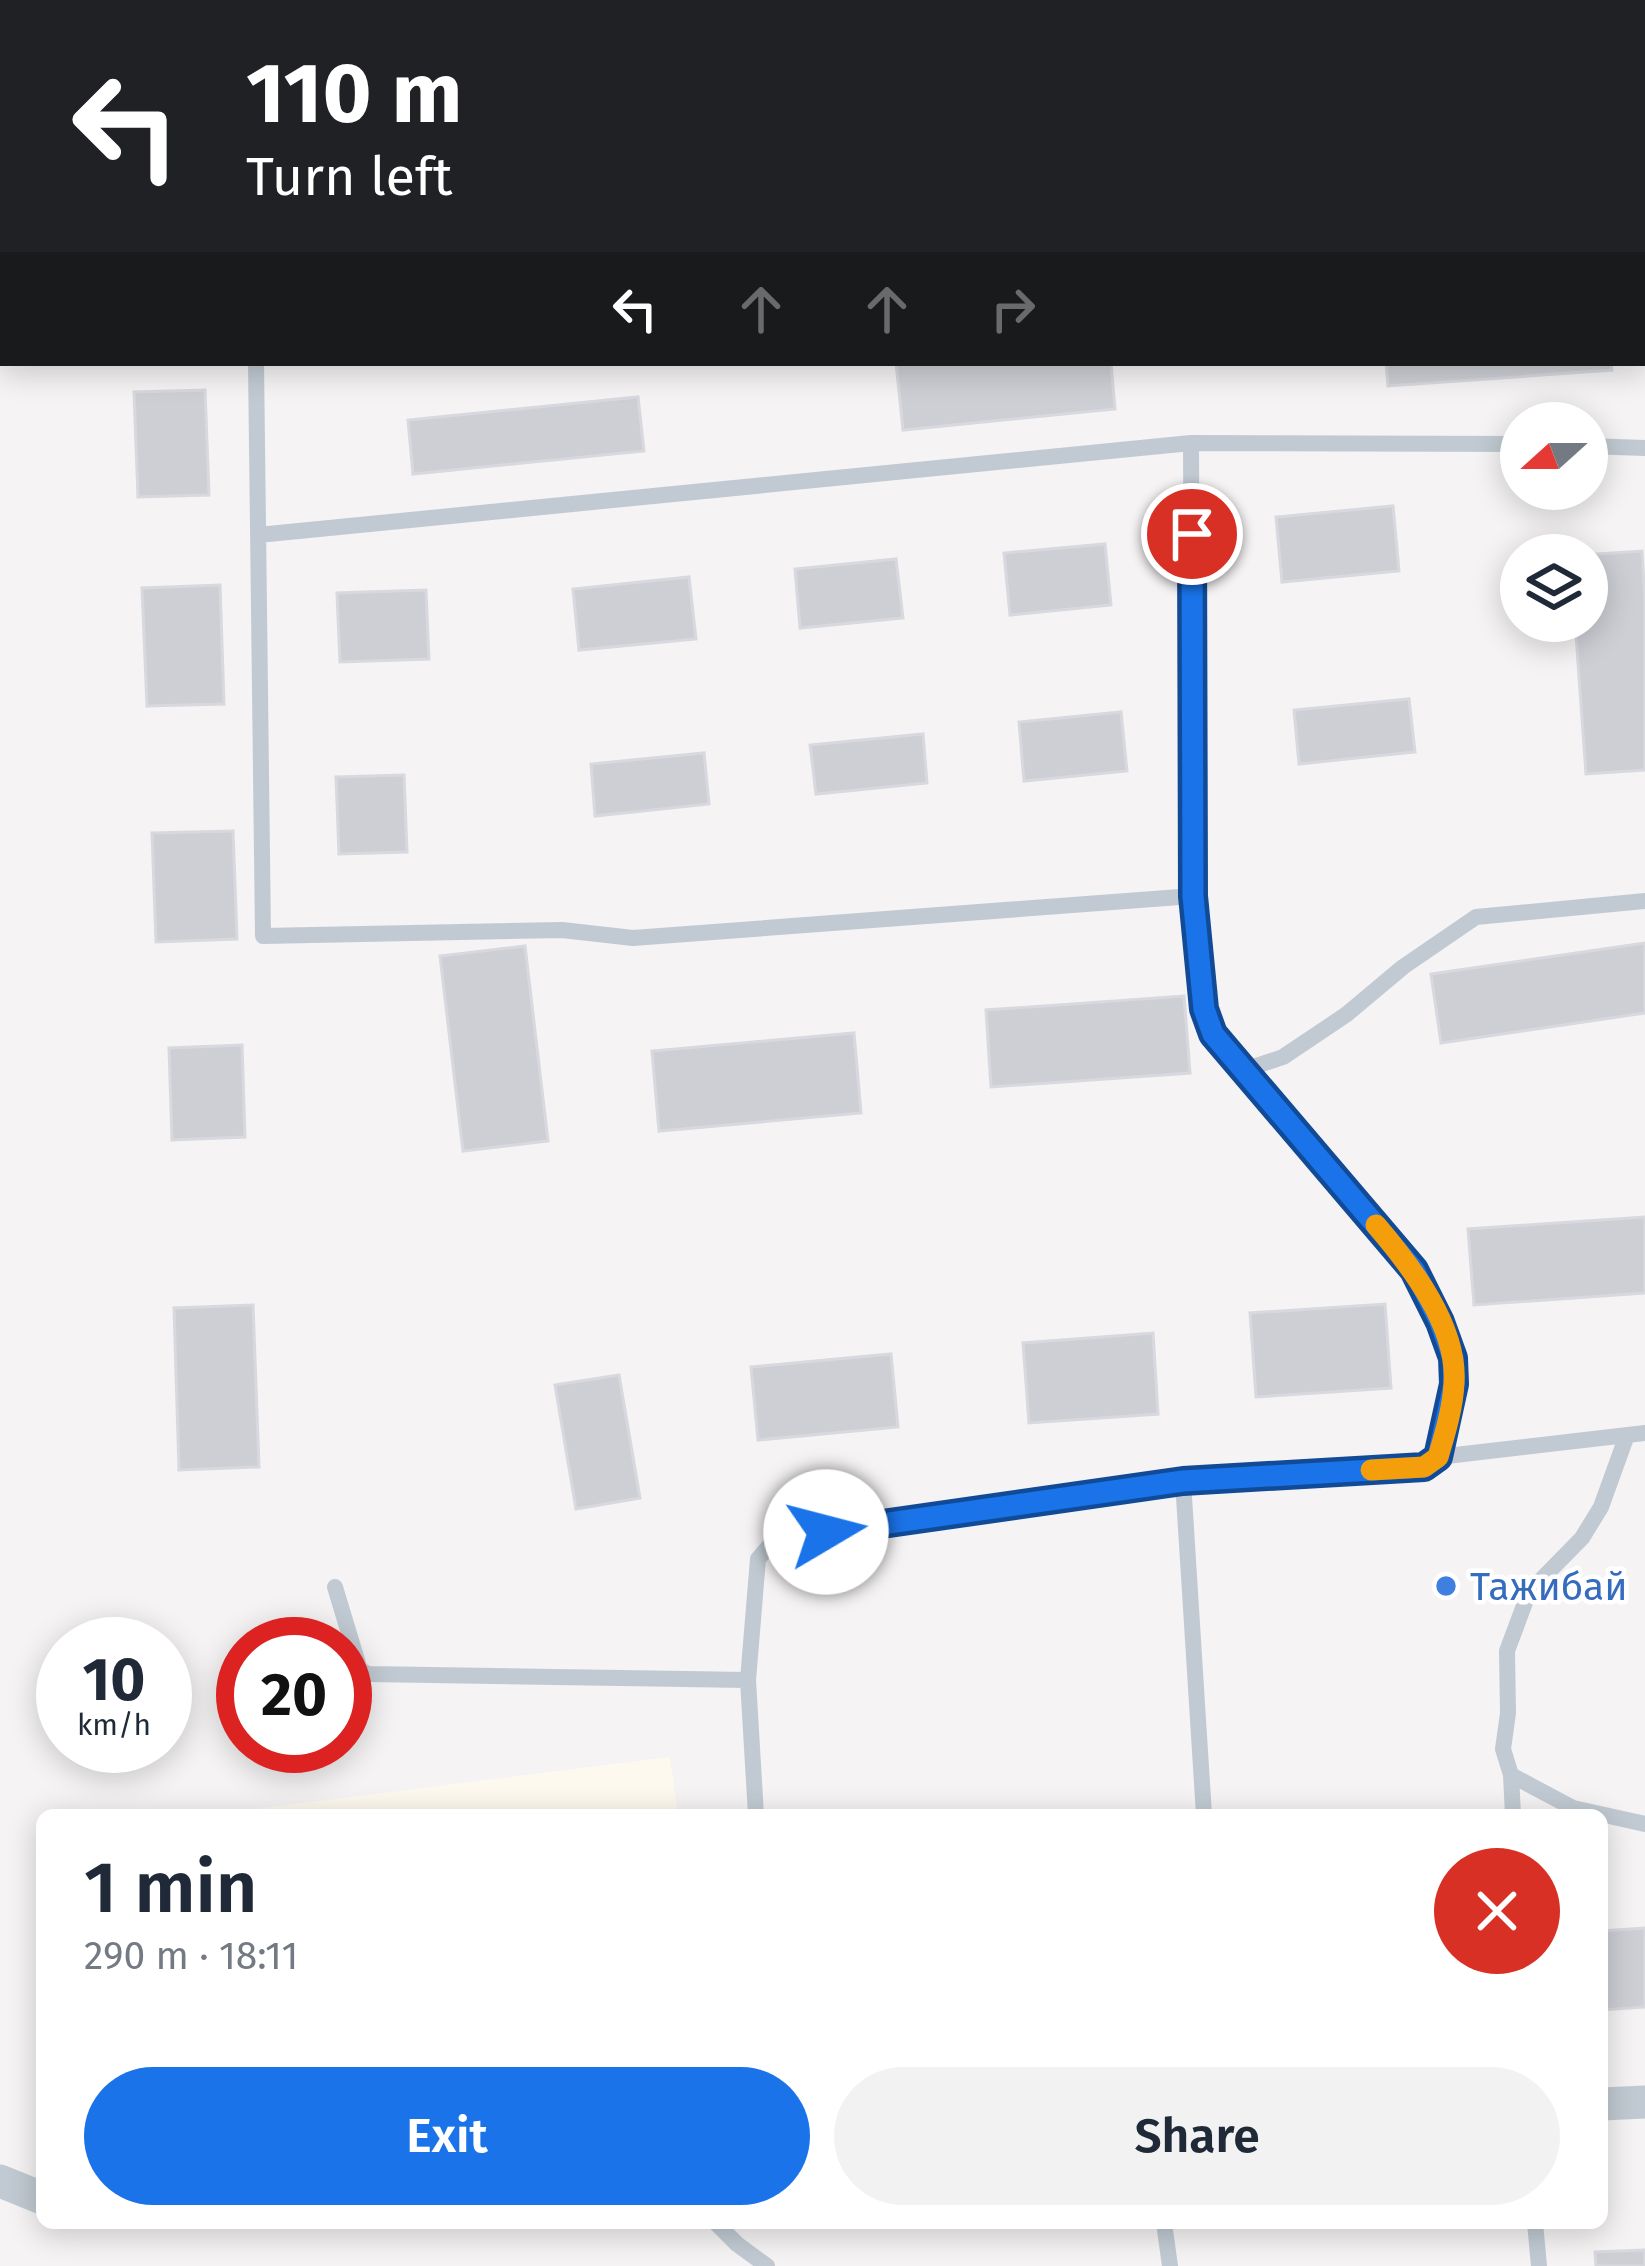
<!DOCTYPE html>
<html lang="en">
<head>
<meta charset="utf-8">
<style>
	:root { --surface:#fff; --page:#f2f2f3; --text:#1f2937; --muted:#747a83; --accent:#1a73e8 }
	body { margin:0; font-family:"Fira Sans",sans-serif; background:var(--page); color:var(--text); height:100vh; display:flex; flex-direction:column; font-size:45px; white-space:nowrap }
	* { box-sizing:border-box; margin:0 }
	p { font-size:39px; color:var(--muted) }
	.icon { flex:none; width:66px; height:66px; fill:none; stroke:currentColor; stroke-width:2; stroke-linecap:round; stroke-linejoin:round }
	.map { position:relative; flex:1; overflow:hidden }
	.sheet { position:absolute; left:36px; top:1809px; width:1572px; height:420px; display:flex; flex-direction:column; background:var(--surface); border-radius:18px; box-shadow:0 6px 30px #0003 }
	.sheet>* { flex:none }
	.guide { position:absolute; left:0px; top:0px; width:1647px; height:366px; box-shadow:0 6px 30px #0003; background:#202124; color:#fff; overflow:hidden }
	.needle { width:78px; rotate:249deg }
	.buttons { position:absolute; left:1500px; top:402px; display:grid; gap:24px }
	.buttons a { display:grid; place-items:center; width:108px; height:108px; border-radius:50%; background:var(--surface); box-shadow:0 6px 30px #0003; font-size:60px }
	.speed { position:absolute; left:36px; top:1617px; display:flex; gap:24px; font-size:60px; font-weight:700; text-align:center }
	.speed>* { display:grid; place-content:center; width:156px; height:156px; border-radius:50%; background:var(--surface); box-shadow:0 6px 30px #0003; line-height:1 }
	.speed small { font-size:30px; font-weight:400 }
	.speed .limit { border:18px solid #d22; background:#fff; color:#111 }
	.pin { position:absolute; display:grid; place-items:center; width:102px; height:102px; color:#fff; margin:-51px; border:6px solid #fff; border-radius:50%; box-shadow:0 3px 12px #0007 }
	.me { position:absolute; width:132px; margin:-66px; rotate:82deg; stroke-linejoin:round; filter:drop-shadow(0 0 9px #0008) }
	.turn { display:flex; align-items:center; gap:42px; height:252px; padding:0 48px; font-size:54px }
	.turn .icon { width:156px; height:156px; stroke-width:2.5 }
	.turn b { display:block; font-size:84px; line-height:102px }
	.lanes { display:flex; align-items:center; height:114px; padding:0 48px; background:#0003; justify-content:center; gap:60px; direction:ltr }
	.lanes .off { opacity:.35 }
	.round { display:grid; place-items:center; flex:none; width:126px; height:126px; border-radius:63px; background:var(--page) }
	.overview { display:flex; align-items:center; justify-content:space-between; height:204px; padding:0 48px }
	h1 { font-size:72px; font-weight:600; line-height:90px }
	.button { display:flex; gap:24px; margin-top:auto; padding:24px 48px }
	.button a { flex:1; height:138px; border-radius:72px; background:var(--accent); color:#fff; font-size:48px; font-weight:600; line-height:138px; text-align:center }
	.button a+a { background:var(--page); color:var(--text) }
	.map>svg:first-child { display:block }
</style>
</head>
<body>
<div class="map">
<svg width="1645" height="2266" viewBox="0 0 1645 2266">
	<rect width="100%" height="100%" fill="#f5f3f3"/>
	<path fill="#fdf9ef" d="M670,1757L678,1815H247V1810Z"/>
	<path fill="#cdcfd5" stroke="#d7d9de" stroke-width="3" d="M920,0H1013L1061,1L920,3Z
		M896,363H1111L1115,409L903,430Z
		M1386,363H1611L1612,370L1388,386Z
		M205,390L209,495L138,497L134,392Z
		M638,397L644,451L413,474L408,420Z
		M1393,506L1399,571L1282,582L1276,517Z
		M1105,544L1111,605L1010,615L1004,553Z
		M1642,551L1645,601V770L1586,774L1575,621H1587V555H1582Z
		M896,559L903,618L800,628L795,569Z
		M689,577L696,639L579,650L573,589Z
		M220,585L224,704L147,706L142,588Z
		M426,590L429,659L340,662L337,593Z
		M1409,699L1415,752L1299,764L1294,710Z
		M1121,712L1127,771L1024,781L1019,722Z
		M923,734L927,783L816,794L810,745Z
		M704,753L709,804L595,816L591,764Z
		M404,775L407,852L339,854L336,777Z
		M233,831L237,939L156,942L152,833Z
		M1645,943V1013L1441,1043L1431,974Z
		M525,946L548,1141L463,1151L440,956Z
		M1184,996L1190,1073L991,1087L986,1010Z
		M854,1033L861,1113L659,1131L652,1051Z
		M242,1045L245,1137L172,1140L169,1048Z
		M1645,1217V1293L1474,1305L1468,1229Z
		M1385,1304L1391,1388L1256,1397L1250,1313Z
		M253,1305L259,1467L179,1470L174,1308Z
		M1153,1333L1158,1414L1029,1423L1023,1343Z
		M891,1354L898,1427L758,1440L751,1367Z
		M619,1375L640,1498L576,1509L555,1385Z
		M1645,1928V2007L1602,2010V1931Z
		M1645,2250V2266H1596L1595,2252Z"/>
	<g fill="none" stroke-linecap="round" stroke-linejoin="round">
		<path stroke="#c1cad2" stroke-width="16" d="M246,0V3
			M1622,0L1624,3
			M1644,35L1645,36
			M0,187H3
			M256,363L263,936L562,930L633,938L1193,896L1191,443
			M1587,446L1645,448
			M258,535L1191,443L1521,444
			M1193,896L1204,1008L1213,1034L1414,1270L1440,1322L1453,1358L1455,1384L1438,1457L1424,1467L1183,1481L1204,1815
			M1244,1070L1283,1057L1347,1014L1403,967L1476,917L1645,901
			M1438,1457L1645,1433
			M335,1587L360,1670L368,1674L748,1680L756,1815
			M748,1680L758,1559L770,1545L782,1538L1183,1481
			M1511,1775L1573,1808L1645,1824
			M1513,1815L1511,1775L1503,1749L1508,1713L1507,1651L1529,1592L1582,1538L1601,1507L1627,1435
			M716,2223L737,2244L767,2266
			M1164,2223L1170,2266
			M1535,2223L1539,2266"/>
		<path stroke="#c1cad2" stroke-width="33" d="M1602,2104L1645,2102
			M0,2181L42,2198"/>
	</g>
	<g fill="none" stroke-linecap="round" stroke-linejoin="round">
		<g stroke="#114b97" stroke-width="30">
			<path id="route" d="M826,1532L1183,1481L1424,1467L1438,1457L1454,1384L1453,1358L1440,1322L1414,1270L1213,1034L1204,1009L1193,896L1192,534"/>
		</g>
		<use href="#route" stroke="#1a73e8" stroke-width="21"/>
		<path stroke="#f59e0b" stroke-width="21" d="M1371,1470L1424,1467L1438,1457C1445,1434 1453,1407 1454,1383C1458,1327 1411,1266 1376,1225"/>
	</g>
	<circle fill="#3f7fe0" stroke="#fff" stroke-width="4.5" cx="1446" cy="1586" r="12"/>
	<g text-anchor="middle" stroke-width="9" stroke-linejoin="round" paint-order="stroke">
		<g font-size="39" fill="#366cbe" stroke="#fff" text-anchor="start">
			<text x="1470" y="1600">Тажибай</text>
		</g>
	</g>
</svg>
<div class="buttons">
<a><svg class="needle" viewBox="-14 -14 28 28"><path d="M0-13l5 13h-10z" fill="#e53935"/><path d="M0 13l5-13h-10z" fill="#747a83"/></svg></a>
<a><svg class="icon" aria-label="layers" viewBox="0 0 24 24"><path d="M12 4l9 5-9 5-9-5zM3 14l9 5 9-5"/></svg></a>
</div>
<div class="speed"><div>10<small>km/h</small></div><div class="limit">20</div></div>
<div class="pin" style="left:1192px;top:534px;background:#d93025"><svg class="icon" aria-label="arrive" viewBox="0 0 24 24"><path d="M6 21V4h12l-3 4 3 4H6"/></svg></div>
<svg class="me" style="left:826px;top:1532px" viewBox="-20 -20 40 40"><circle r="19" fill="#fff"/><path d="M0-13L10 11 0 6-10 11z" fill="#1a73e8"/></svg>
<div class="guide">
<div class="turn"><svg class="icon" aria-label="left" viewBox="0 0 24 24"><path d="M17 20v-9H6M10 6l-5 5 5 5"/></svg><div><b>110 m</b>Turn left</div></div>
<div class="lanes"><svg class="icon" aria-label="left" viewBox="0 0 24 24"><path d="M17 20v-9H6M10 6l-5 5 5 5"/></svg><svg class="icon off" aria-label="ahead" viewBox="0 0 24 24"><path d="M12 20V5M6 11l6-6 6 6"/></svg><svg class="icon off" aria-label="ahead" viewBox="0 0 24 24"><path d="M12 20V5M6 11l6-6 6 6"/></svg><svg class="icon off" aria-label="right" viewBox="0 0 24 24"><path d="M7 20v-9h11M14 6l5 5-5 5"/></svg></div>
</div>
<section class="sheet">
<div class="overview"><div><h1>1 min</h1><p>290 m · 18:11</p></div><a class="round" style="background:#d93025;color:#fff"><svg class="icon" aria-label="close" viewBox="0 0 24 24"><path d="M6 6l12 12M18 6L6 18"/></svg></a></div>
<div class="button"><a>Exit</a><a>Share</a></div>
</section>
</div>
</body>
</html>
